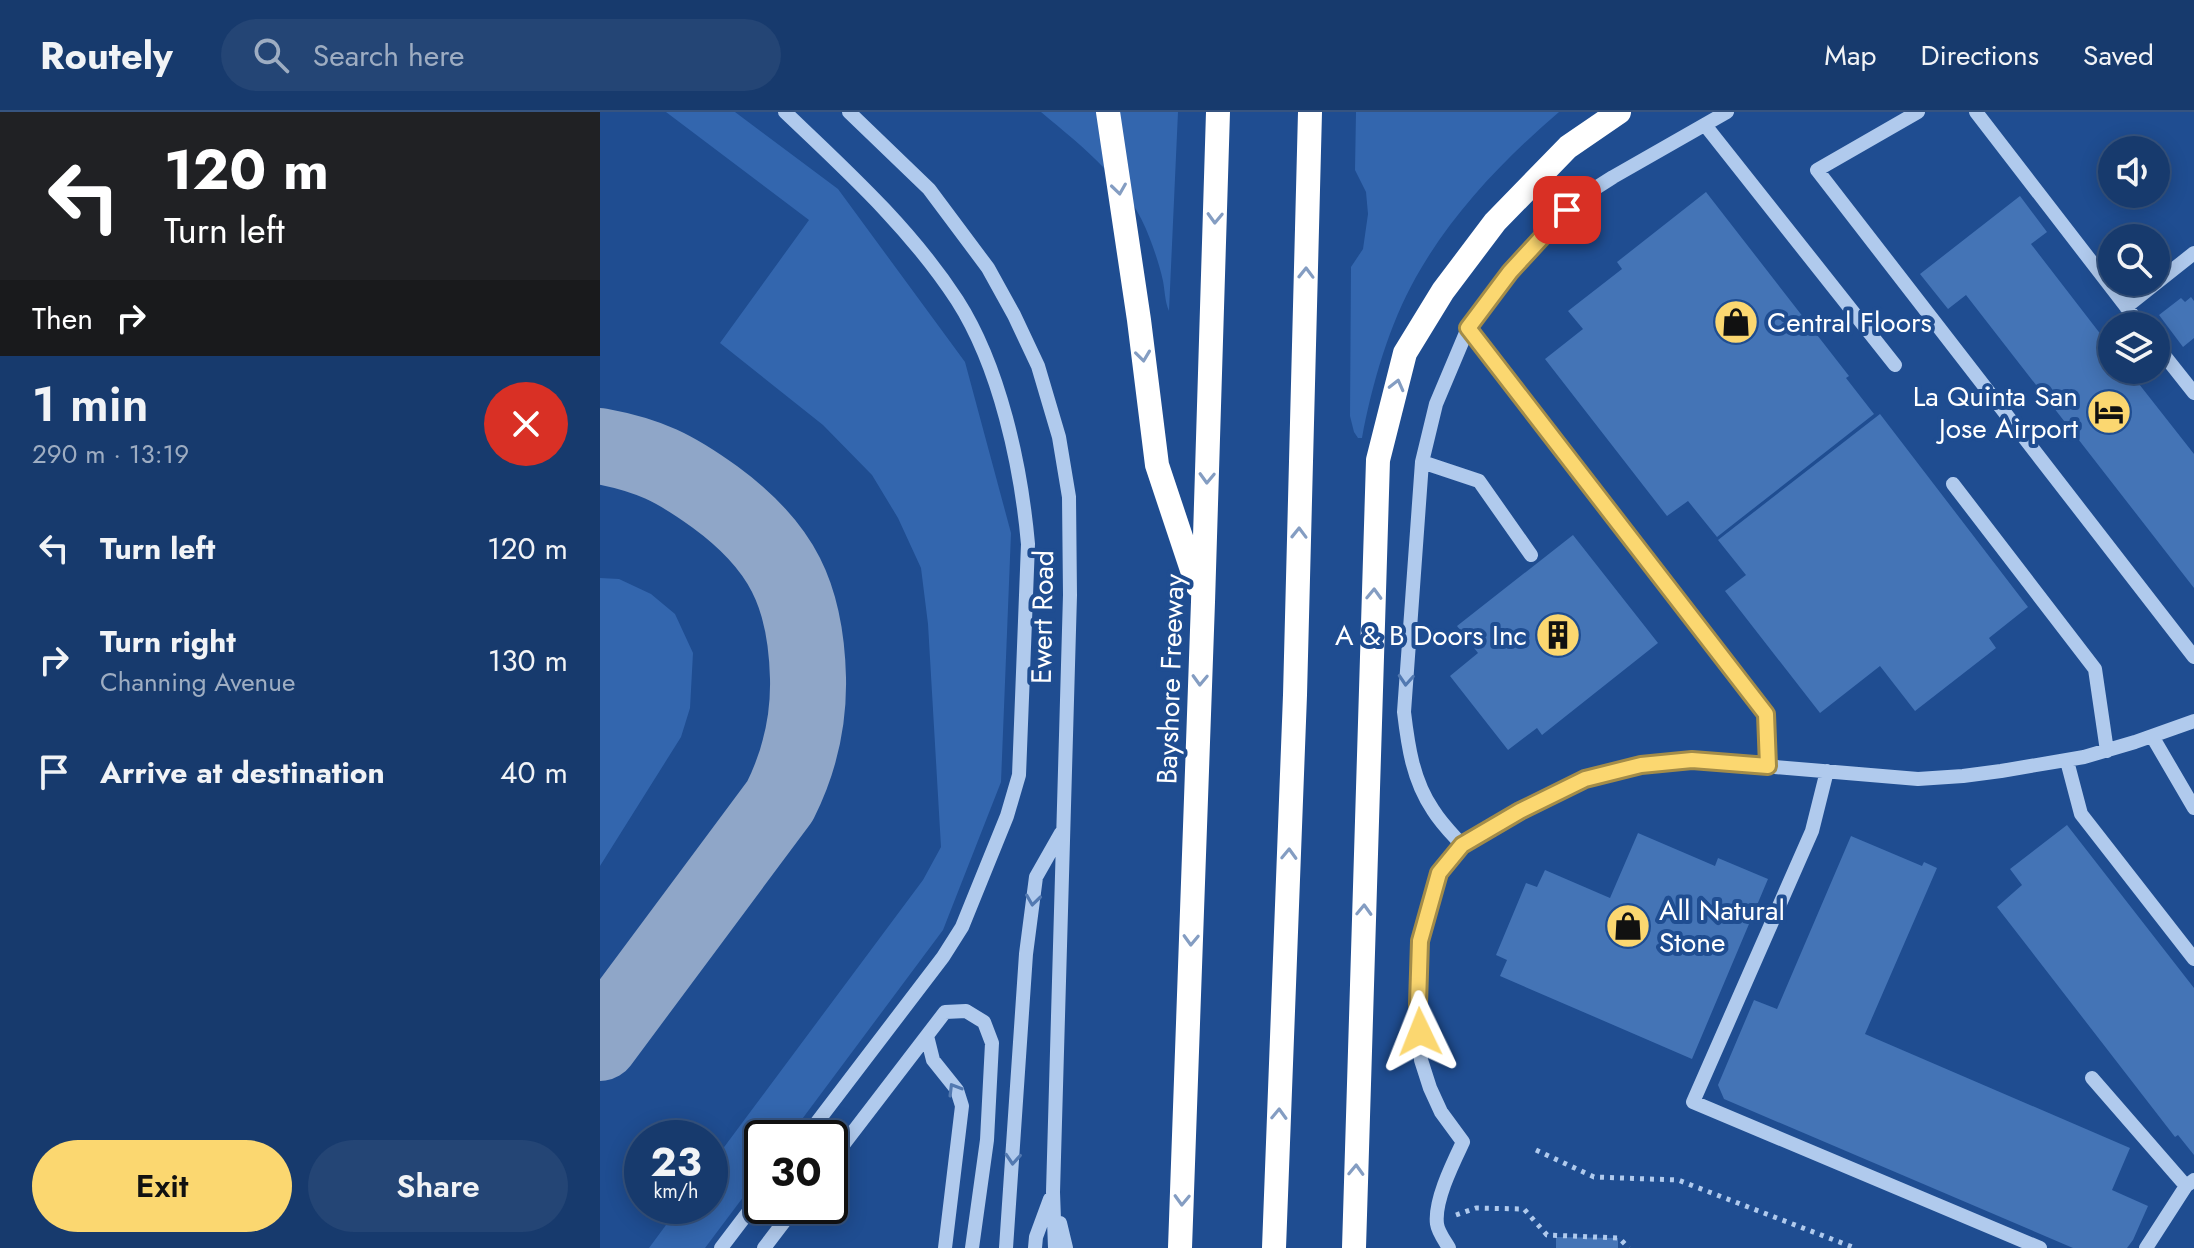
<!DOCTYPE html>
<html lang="en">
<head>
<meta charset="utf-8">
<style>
	:root { --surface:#173a6d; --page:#244575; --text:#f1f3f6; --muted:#9eadc2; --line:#365480; --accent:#fbd770 }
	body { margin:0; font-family:Jost,sans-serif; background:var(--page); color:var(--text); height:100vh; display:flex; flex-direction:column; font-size:30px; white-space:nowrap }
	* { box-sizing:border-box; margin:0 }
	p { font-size:26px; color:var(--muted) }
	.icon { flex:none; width:44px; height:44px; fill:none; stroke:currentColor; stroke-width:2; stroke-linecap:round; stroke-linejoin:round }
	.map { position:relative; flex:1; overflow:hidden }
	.panel { display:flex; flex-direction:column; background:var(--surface); width:600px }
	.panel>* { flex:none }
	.banner { background:#202124; color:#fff; overflow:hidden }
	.buttons { position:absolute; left:1498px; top:24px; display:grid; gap:16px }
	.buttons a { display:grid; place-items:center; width:72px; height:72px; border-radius:50%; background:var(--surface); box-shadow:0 4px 20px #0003,0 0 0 2px var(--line); font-size:40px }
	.speed { position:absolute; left:24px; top:1008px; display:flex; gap:16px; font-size:40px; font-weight:700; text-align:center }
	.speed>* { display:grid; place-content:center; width:104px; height:104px; border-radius:50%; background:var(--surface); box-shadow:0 4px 20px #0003,0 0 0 2px var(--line); line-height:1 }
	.speed small { font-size:20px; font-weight:400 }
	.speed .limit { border:4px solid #111; border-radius:12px; background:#fff; color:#111 }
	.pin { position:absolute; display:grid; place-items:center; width:68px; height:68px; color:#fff; margin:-34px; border-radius:16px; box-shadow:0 4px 12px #0006 }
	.me { position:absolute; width:88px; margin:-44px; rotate:358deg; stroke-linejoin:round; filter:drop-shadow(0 0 6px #0008) }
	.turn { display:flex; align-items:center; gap:28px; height:168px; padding:0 32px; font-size:36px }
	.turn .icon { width:104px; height:104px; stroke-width:2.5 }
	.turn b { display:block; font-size:56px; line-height:68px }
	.then { display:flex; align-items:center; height:76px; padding:0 32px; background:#0003; gap:16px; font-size:30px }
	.round { display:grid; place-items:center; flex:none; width:84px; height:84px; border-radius:42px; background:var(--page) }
	.overview { display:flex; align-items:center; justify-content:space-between; height:136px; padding:0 32px }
	h1 { font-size:48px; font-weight:600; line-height:60px }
	.action { display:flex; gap:16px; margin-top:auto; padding:16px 32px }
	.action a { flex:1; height:92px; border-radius:48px; background:var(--accent); color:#111; font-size:32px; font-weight:600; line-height:92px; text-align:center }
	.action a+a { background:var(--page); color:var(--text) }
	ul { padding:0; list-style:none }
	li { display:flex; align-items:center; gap:24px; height:112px; padding:0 32px }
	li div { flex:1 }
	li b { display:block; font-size:30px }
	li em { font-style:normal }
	header { display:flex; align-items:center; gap:48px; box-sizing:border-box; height:112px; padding:0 40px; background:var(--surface); border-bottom:2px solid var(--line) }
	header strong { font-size:38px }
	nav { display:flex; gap:44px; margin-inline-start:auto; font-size:28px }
	.search { width:560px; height:72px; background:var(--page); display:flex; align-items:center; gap:20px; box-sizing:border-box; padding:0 28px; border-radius:44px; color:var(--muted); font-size:30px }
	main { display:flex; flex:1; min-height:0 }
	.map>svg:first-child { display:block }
</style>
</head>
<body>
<header>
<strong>Routely</strong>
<div class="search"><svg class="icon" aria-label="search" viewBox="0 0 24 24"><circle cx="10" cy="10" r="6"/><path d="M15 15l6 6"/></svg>Search here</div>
<nav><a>Map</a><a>Directions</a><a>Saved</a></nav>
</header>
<main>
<section class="panel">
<div class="banner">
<div class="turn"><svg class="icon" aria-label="left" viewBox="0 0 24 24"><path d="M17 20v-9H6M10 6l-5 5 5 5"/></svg><div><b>120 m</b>Turn left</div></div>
<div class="then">Then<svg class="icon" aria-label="right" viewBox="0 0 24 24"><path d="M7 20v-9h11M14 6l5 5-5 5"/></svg></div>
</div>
<div class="overview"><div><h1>1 min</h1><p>290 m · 13:19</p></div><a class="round" style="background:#d93025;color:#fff"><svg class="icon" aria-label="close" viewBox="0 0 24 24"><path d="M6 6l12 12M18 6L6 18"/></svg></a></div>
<ul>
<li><svg class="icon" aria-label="left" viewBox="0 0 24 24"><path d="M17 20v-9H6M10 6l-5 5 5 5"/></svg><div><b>Turn left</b></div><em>120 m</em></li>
<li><svg class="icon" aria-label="right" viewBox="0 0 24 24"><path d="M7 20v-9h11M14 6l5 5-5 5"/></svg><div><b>Turn right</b><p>Channing Avenue</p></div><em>130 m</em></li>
<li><svg class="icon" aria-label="arrive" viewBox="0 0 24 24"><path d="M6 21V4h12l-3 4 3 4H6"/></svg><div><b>Arrive at destination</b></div><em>40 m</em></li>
</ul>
<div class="action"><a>Exit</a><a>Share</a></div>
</section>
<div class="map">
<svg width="1594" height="1136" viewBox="0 0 1594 1136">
	<rect width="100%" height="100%" fill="#1f4d91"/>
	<path fill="#3366ae" d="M66,0H135L238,77L365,250L411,421L401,670L343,818L188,1026H162V1060L105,1136H49L80,1094H110V1054L323,768L341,735L328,512L321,456L298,406L272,363L223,313L120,231L209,108Z
		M441,0H578L569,199C565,190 565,180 563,169C560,155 555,140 550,127C530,71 485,37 441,0Z
		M756,0H959C904,47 852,101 816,165C789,213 772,272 762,326H758L754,320L750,304L751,155L763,137L768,102L766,80L755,58Z
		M0,466L19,467L51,482L75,502L93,541L90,596L81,625L0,754Z"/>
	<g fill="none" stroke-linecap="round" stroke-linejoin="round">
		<path stroke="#8fa6c8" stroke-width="76" d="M0,334C49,343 75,356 115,385C182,434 206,483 208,566C209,610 200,649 180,689L0,931"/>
	</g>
	<path fill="#4474b6" d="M1106,80L1249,264L1246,266L1274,302L1117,425L1088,389L1067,404L945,247L983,217L968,199L1022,157L1017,150Z
		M1420,84L1447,120L1431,132L1512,237V258H1528L1594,342V476L1366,183L1348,197L1320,162Z
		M1591,185L1594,189V226L1583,235L1559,203L1581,186L1585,190Z
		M1280,302L1428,495L1389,526L1396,536L1315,599L1280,554L1220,601L1125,479L1146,463L1118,428Z
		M973,423L1058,531L942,623L937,616L908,638L850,564L878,541L857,514Z
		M1467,713L1594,876V1043L1578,1023L1575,1025L1397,795L1422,773L1410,757Z
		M1038,721L1115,754L1118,746L1168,767L1092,947L900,864L907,848L896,843L926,771L937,775L945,758L1010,786Z
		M1251,724L1322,754L1324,750L1337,756L1265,922L1530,1036L1512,1078L1548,1094L1533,1128L1527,1136H1473L1124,987L1118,973L1154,888L1177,897Z
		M956,1125L1018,1126V1136H956Z"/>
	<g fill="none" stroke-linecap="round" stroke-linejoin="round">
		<path stroke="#b0caed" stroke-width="5" stroke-dasharray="4 6" stroke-linecap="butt" d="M936,1038L994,1065L1078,1068L1255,1136
			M856,1103L876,1096L924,1097L947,1123L1019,1126L1029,1136"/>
		<path stroke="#b0caed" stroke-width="14" d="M185,0C247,59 310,116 357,188C400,255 421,354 428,432L419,663L407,704L362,815L343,845L205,1026
			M249,0L329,77L388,156L414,203L438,254L459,325L469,385L470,483L453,1080L455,1136
			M1318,0L1217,58L1594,545
			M1376,0L1541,214
			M1105,13L1295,253
			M1526,195L1594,141
			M868,216L1166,602L1168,654
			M1556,233L1594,281
			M822,350L879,369L931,443
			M1353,372L1495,557L1507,639
			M1552,624L1594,696
			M1467,649L1481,702L1594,847
			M1227,659L1212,719L1093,990L1440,1136
			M862,733C852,722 841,711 833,698C813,669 808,634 804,600L822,350L836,292L868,216L896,177L924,144L980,86L1013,65L1127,0
			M327,924L333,948L357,978L362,994L345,1136
			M1492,966L1586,1074L1594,1068
			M230,1050L345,900L366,899L384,910L392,931L387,1028L372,1136
			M460,1111L466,1136
			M121,1136L162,1082
			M164,1136L196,1094
			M406,1136L426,842L436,765L461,721
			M435,1136L436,1125L450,1087
			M849,1136C845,1129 838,1120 837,1112C834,1089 853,1051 863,1030L841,1000L830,976L821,948L818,892L820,829L839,761L862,733L920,699L985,667L1041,653L1092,648L1318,667L1363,664L1401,659L1484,645L1535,630L1594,609
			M1546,1136L1586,1074"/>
		<path stroke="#fff" stroke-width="24" d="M508,0L539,208L557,353L597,473
			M580,1136L603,490L618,0
			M674,1136L695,583L710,0
			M754,1136L778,348L805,241L843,179L895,110L968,35L1019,0"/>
	</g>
	<defs><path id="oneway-chevron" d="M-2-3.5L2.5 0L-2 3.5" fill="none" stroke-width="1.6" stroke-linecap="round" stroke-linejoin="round" transform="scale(2)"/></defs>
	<g stroke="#849dc2">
		<use href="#oneway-chevron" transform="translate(519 77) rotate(82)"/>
		<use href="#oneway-chevron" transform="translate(615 106) rotate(92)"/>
		<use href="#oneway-chevron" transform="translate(706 161) rotate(-89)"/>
		<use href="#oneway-chevron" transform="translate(543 244) rotate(83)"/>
		<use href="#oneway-chevron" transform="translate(797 273) rotate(-76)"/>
		<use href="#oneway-chevron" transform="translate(607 366) rotate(92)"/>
		<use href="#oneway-chevron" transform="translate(699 421) rotate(-89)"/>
		<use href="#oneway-chevron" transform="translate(774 482) rotate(-88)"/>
		<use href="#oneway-chevron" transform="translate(600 568) rotate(92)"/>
		<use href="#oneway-chevron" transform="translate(689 742) rotate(-88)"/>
		<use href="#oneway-chevron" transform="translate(764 798) rotate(-88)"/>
		<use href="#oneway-chevron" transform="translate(591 828) rotate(92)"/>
		<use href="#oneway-chevron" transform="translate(679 1002) rotate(-88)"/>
		<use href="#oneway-chevron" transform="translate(756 1058) rotate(-88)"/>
		<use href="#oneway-chevron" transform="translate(582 1088) rotate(92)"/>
	</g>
	<g stroke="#5279b1">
		<use href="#oneway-chevron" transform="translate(806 568) rotate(94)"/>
		<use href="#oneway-chevron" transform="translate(433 788) rotate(98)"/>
		<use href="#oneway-chevron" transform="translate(354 977) rotate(-121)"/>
		<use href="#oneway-chevron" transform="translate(413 1047) rotate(94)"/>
	</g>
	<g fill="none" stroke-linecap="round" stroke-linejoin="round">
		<g stroke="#a38c49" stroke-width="20">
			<path id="route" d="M820,920L818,892L820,829L839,761L862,733L920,699L985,667L1041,653L1092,648L1168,654L1166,602L868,216L910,160L967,98"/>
		</g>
		<use href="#route" stroke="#fbd770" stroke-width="14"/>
	</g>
	<defs>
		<g id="shop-disc" transform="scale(2.3)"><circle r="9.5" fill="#fbd770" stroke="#1f4d91"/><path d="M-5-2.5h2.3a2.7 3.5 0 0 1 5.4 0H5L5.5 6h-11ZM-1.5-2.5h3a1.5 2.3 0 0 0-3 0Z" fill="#111"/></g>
		<g id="hotel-disc" transform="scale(2.3)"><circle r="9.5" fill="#fbd770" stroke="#1f4d91"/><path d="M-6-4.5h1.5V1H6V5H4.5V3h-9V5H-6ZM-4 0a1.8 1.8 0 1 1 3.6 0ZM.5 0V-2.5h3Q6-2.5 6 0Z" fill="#111"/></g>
		<g id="building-disc" transform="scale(2.3)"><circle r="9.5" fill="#fbd770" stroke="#1f4d91"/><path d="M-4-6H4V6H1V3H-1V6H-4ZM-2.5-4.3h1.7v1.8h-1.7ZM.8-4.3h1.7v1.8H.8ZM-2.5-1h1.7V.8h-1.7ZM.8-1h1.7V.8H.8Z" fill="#111"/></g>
	</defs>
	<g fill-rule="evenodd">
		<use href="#shop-disc" x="1136" y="210"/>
		<use href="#hotel-disc" x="1509" y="300"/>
		<use href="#building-disc" x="958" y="523"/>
		<use href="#shop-disc" x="1028" y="814"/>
	</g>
	<g text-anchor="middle" stroke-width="8" stroke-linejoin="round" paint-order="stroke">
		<g font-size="28" fill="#fff" stroke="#1f4d91" text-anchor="start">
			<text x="1167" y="220">Central Floors</text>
			<text x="1478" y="294" text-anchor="end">La Quinta San<tspan x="1478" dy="32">Jose Airport</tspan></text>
			<text x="927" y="533" text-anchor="end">A &amp; B Doors Inc</text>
			<text x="1059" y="808">All Natural<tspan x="1059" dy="32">Stone</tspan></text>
		</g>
		<g font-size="28" fill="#fff" stroke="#1f4d91">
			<text transform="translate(442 505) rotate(-89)" y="10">Ewert Road</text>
			<text transform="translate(570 567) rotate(-88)" y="10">Bayshore Freeway</text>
		</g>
	</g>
</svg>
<div class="buttons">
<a><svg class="icon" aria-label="sound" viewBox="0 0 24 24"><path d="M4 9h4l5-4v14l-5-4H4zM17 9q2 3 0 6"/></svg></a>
<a><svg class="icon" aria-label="search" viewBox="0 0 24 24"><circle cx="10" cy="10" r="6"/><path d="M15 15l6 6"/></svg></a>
<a><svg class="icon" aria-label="layers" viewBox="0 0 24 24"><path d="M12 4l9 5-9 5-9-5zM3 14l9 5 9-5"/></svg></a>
</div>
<div class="speed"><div>23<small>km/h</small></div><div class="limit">30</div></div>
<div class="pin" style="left:967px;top:98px;background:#d93025"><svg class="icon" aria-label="arrive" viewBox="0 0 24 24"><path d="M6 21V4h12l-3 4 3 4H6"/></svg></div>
<svg class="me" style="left:820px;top:920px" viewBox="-20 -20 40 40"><path d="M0-17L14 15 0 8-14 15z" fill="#fbd770" stroke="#fff" stroke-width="4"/></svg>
</div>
</main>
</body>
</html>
